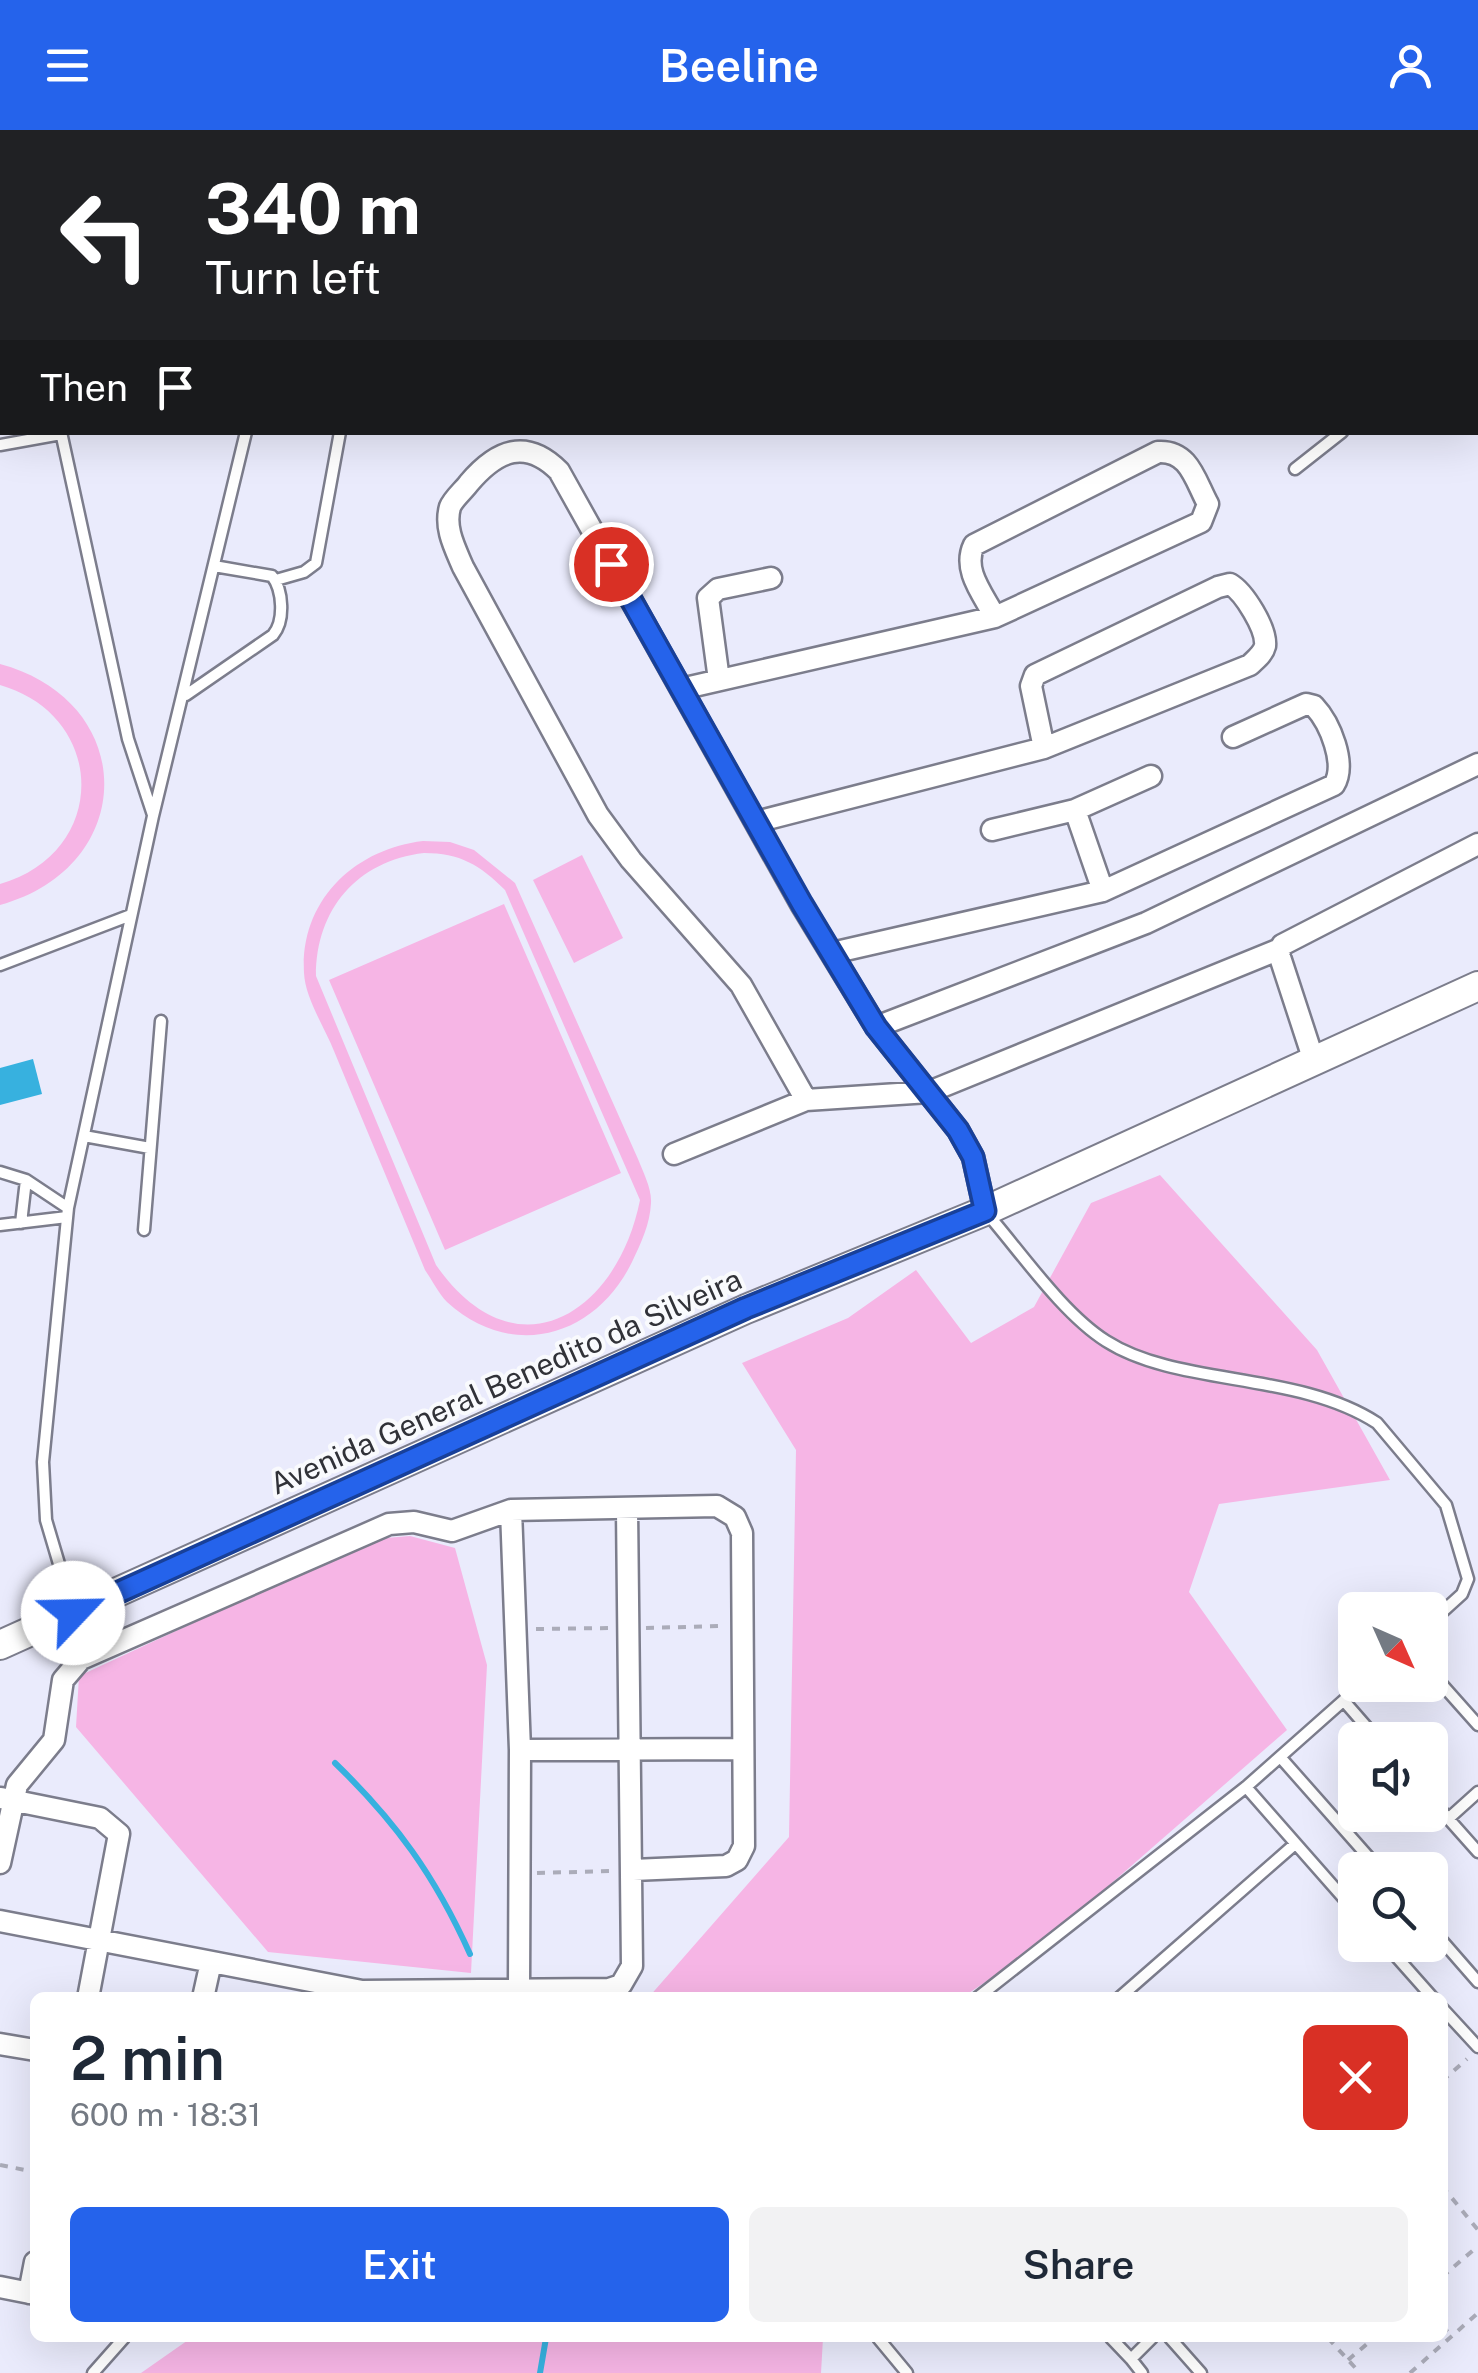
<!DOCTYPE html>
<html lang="en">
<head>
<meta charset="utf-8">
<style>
	:root { --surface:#fff; --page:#f2f2f3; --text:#1f2937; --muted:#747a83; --accent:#2563eb }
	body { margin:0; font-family:"Public Sans",sans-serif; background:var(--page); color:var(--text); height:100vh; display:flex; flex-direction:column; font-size:38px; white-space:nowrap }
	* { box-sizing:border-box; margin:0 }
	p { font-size:32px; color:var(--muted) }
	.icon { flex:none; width:55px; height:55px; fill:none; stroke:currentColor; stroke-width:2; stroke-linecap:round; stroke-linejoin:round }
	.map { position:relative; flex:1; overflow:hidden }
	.sheet { position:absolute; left:30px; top:1862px; width:1418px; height:350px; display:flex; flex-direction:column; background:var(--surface); border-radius:15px; box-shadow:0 10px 40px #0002 }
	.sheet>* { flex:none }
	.hud { position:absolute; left:0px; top:0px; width:1480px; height:305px; box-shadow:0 10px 40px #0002; background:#202124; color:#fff; overflow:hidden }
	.needle { width:65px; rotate:135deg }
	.fabs { position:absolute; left:1338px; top:1462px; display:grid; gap:20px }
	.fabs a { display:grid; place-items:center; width:110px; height:110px; border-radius:15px; background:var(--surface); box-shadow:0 10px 40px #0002; font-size:50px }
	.pin { position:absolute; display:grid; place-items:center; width:85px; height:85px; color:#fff; margin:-42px; border:5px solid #fff; border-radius:50%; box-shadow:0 2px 10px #0007 }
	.me { position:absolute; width:110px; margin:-55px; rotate:66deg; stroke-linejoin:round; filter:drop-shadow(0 0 8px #0008) }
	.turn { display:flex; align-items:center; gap:35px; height:210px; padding:0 40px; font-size:45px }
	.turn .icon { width:130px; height:130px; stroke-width:2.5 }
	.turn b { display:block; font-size:70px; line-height:85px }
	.then { display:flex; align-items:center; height:95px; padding:0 40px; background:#0003; gap:20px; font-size:38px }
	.round { display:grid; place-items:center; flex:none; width:105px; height:105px; border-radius:15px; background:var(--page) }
	.headline { display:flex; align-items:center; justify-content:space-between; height:170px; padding:0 40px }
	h1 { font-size:60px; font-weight:600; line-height:75px }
	.cta { display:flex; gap:20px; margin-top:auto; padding:20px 40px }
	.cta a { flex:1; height:115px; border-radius:15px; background:var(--accent); color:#fff; font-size:40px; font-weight:600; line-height:115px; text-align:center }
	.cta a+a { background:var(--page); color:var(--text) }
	header { display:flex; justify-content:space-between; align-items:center; height:130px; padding:0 40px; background:var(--accent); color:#fff; font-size:45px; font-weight:600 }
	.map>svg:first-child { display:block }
</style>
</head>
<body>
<header><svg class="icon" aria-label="menu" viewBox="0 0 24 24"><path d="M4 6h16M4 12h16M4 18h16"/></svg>Beeline<svg class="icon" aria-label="person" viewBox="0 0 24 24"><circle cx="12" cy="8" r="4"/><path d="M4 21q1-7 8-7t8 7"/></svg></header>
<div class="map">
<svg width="1478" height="2243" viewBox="0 0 1478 2243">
	<rect width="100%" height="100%" fill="#eaebfc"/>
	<path fill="#f6b5e5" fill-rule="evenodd" d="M0,534C140,572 138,737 0,775V754C109,723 108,586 0,555Z
		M423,711L450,712L474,720L515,753L638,1029C643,1042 652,1059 651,1073C650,1094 641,1113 632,1132C596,1206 513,1232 447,1172C439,1164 432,1150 425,1140C395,1067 364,994 334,921C325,898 305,868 304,843C300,770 355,719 423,711ZM424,723C460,723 480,735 505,760L640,1070C617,1185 515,1248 436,1135L316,846C316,779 357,731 424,723Z
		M582,725L623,808L574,833L533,750Z
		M504,774L621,1043L445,1120L329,850Z
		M1160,1045L1317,1220L1390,1350L1219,1374L1189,1462L1287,1600L1043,1813L963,1867L648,1868L789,1707L796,1320L742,1233L848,1188L916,1140L971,1213L1034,1177L1091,1073Z
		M410,1406L455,1418L487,1535L471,1843L268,1822L76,1597L79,1546L374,1409Z
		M191,2208H823L821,2243H141Z"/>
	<path fill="#37b1df" d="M33,929L42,964L0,975V938Z"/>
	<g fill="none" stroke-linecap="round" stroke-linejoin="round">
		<path stroke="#37b1df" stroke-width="6" d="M335,1633C396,1692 435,1746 470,1824
			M540,2243L546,2208"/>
		<g stroke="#7c7d8c" stroke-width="15">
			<path id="lane" d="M3,0L4,2
				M274,0V2
				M1258,0L1259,2
				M1413,0L1414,2
				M0,14H2
				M1478,189V190
				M61,302L128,609L153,685
				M0,315L61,304
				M1295,339L1342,302
				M276,450L304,442L316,433L340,302
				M186,565L273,505C285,491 283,460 272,446L214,436
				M0,835L131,785
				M84,1006L150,1018
				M0,1042L26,1050L68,1078
				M985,1081C1020,1121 1062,1183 1106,1211C1178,1257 1297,1241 1377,1293L1446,1375L1468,1449L1462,1464L1430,1493
				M21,1093L26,1050
				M0,1095L67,1087
				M144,1100L161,891
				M73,1481L46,1390L43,1332L68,1078L153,686L246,302
				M1430,1541L1478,1595
				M1344,1571L1378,1610
				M1281,1628L1380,1740
				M1246,1657L1355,1781
				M1430,1668L1478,1722
				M1448,1689L1478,1662
				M1430,1797L1478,1852
				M1386,1815L1433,1868
				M977,1868L1246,1657L1361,1555
				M1119,1868L1295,1714
				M1442,1878L1478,1917
				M878,2208L907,2243
				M1111,2208L1131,2229L1152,2208
				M1170,2208L1201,2243
				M1131,2229L1142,2243
				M93,2243L124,2208"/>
		</g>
		<g stroke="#7c7d8c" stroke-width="25">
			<path id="street" d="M719,550L708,468L718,459L771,448
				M681,559L995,487L1201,392L1208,374C1195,350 1189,320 1158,322L974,415C962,440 983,464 995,487
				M1075,680L1103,761
				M756,692L1044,618L1250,535C1256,529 1263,524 1265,516C1267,499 1244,462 1230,454L1218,457L1035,545L1031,556L1044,618
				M992,700L1075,680L1151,646
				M832,823L1103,761L1334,655C1347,634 1330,593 1314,576L1306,574L1233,607
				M876,897L1146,793L1478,634
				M1313,928L1279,824L1282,815L1478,714
				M806,970L741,855L631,730L598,685L463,437C455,418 444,398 450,377C453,369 464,360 469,353C497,320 526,308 559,341L801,774L876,897L958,1000L973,1027L985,1081
				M674,1024L806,970L929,962L1280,819
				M511,1380L520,1620L519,1859
				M520,1620L741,1619
				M1,1668L100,1688L119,1704L88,1868
				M0,1733L17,1655L54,1610L63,1550L81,1529L389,1394L414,1392L452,1401L511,1380L717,1376L735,1387L742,1403L744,1716L737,1730L726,1736L633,1740
				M0,1791L362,1861L609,1859L621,1855L632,1836L627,1379
				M203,1868L211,1832
				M0,1914L35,1920
				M0,2157L35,2164
				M29,2163L35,2132"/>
		</g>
		<g stroke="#7c7d8c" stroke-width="32">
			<path id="secondary" d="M0,1515L746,1179L985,1081L1478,856"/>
		</g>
		<path stroke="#abacb9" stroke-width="4" stroke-dasharray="8 8" stroke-linecap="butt" d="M646,1498L721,1496
			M536,1499L611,1498
			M537,1743L613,1741
			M1442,1951L1467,1929
			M0,2035L35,2042
			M1442,2056L1478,2100
			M1442,2147L1478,2116
			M1442,2196L1452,2206
			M1328,2208L1360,2243
			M1348,2230L1374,2208
			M1410,2243L1478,2183"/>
		<use href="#lane" stroke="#fff" stroke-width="10"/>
		<use href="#street" stroke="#fff" stroke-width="20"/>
		<use href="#secondary" stroke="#fff" stroke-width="28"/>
	</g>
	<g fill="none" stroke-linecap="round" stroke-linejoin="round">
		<g stroke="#184099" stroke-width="25">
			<path id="route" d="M73,1483L746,1178L985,1081L973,1027L958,1000L876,897L802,774L611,434"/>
		</g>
		<use href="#route" stroke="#2563eb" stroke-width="18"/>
	</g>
	<g text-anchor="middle" stroke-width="8" stroke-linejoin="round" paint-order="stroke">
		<g font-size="30" fill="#313238" stroke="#f9fafd">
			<text transform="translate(506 1252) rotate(-24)" y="10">Avenida General Benedito da Silveira</text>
		</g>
	</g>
</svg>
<div class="fabs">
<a><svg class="needle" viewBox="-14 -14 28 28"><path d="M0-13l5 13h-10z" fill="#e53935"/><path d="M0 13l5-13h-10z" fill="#747a83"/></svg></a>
<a><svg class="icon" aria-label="sound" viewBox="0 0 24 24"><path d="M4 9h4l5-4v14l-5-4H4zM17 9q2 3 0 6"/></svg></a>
<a><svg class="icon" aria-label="search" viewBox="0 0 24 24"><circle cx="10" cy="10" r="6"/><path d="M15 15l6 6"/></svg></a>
</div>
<div class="pin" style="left:611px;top:434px;background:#d93025"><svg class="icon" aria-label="arrive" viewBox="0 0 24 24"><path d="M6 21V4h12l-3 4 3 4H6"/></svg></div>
<svg class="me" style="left:73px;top:1483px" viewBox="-20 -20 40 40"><circle r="19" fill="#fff"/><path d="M0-13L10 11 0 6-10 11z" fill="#2563eb"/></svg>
<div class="hud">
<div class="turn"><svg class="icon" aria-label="left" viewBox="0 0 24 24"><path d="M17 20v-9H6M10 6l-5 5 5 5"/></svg><div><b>340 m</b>Turn left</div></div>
<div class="then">Then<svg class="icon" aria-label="arrive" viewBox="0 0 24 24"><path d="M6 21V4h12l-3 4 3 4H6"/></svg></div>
</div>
<section class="sheet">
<div class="headline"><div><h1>2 min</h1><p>600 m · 18:31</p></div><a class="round" style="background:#d93025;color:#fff"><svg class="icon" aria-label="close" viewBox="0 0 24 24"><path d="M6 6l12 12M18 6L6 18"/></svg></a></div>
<div class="cta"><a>Exit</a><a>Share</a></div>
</section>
</div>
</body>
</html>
